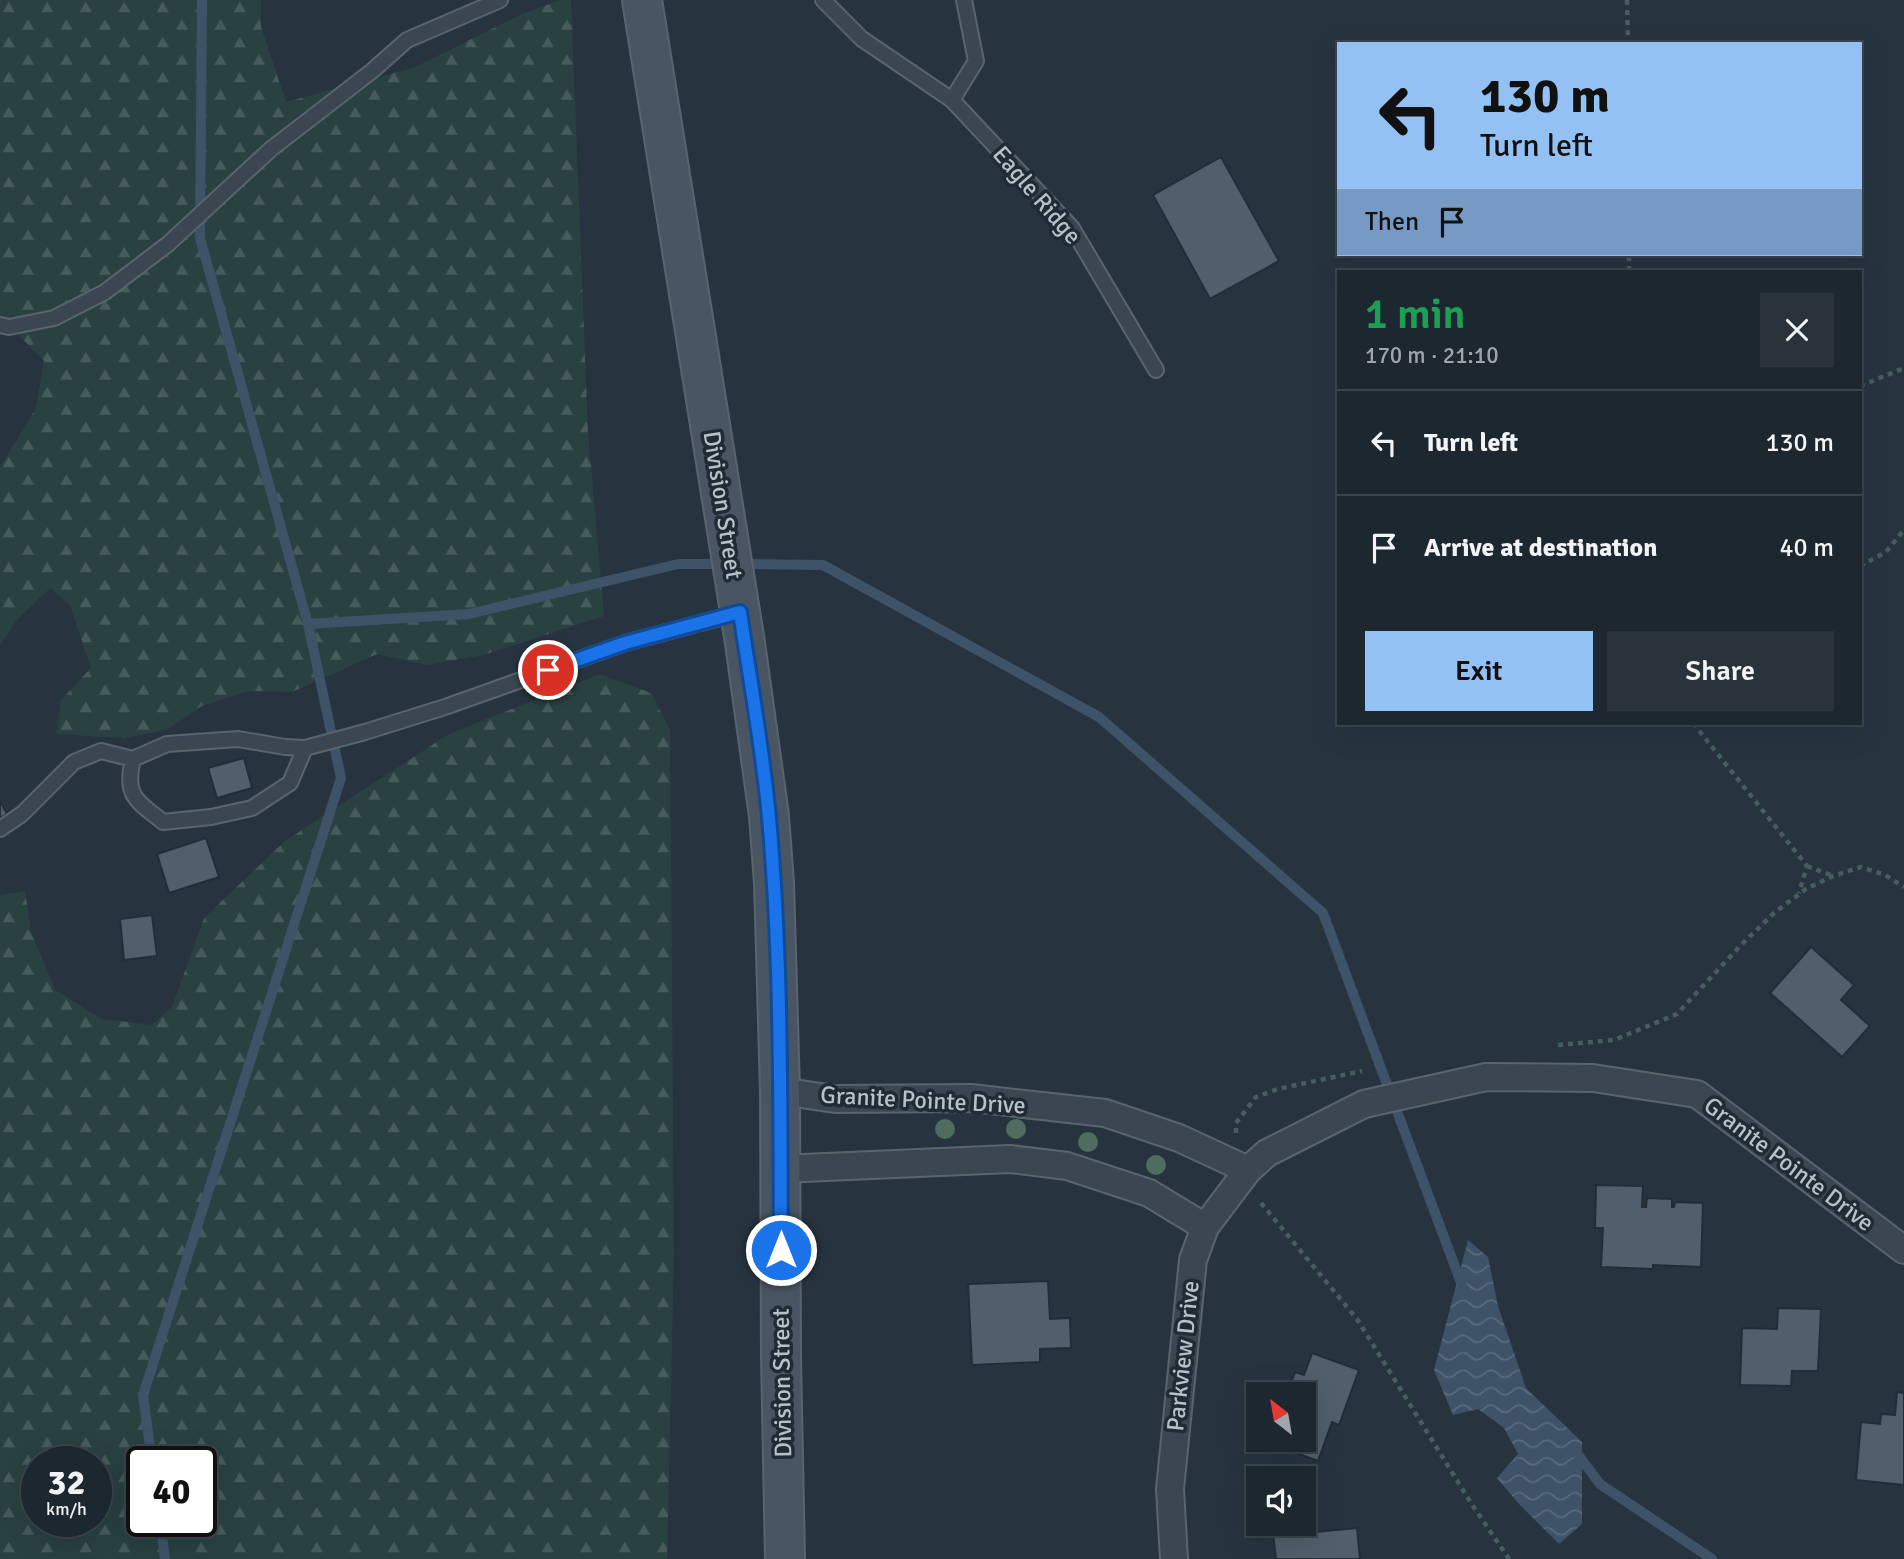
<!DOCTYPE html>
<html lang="en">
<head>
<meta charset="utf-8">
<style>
	:root { --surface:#1d2730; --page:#2a333c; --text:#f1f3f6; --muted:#a0a5ab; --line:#3b444c; --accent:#94c1f4 }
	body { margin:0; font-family:Signika,sans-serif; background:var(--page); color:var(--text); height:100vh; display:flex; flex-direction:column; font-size:26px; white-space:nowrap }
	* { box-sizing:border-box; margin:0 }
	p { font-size:23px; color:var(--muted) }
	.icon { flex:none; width:38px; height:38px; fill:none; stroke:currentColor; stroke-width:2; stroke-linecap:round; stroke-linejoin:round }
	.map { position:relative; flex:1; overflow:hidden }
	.details { position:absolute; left:1337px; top:270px; width:525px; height:455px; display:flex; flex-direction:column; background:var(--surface); border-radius:0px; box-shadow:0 7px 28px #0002,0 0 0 2px var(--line) }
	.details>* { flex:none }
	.top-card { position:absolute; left:1337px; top:42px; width:525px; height:214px; border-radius:0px; box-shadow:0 7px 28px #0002,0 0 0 2px var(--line); background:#94c1f4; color:#111; overflow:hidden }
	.needle { width:46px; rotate:329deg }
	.controls { position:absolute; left:1246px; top:1382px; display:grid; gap:14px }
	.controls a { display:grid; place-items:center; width:70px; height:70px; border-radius:0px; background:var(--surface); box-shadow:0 7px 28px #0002,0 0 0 2px var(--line); font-size:35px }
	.speed { position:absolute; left:21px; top:1446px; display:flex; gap:14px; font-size:35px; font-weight:700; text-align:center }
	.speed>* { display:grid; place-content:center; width:91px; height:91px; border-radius:50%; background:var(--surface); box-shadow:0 7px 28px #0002,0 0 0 2px var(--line); line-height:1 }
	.speed small { font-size:18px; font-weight:400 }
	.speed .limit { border:4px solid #111; border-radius:10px; background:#fff; color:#111 }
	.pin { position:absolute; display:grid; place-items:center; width:60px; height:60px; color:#fff; margin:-30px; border:4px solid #fff; border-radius:50%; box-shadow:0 2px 7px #0007 }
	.me { position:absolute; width:77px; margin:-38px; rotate:0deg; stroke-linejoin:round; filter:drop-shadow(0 0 5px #0008) }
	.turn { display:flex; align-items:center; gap:24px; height:147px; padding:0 28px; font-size:32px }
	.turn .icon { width:91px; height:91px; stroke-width:2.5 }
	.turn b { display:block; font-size:49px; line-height:60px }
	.then { display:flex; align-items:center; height:66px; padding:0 28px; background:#0003; gap:14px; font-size:26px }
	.round { display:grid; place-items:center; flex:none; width:74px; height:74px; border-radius:0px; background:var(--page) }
	.summary { display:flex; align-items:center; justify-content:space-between; height:119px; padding:0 28px }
	h1 { font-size:42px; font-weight:600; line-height:52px; color:#1e9e55 }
	.button { display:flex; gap:14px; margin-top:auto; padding:14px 28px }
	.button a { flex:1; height:80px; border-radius:0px; background:var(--accent); color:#111; font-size:28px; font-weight:600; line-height:80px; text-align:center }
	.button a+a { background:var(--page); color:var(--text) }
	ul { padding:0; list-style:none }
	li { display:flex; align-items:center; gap:21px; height:105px; padding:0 28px; border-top:2px solid var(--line) }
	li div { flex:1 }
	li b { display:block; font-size:26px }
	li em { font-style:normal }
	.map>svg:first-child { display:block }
</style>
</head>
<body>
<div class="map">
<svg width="1904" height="1559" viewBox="0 0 1904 1559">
	<defs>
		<pattern id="forest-firs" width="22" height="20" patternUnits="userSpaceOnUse" patternTransform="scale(1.75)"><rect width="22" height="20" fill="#294141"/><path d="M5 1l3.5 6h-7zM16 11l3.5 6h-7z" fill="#465b5b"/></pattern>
		<pattern id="water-waves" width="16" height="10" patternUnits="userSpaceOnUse" patternTransform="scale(1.75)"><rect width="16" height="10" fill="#3e5368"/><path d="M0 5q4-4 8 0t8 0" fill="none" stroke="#586a7c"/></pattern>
	</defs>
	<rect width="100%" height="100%" fill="#273440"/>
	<path fill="url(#forest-firs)" fill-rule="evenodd" d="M0,0H261V27L286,102L413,68L520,15L560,0H571L588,433L604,616L484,655L427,665L377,654L292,692L249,691L202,706L166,730L124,738L56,734L61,700L91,668L70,605L50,588L16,621L0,645V467L36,408L44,361L0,316Z
		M600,674L651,693L670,730L674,1254L667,1559H0V895L25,891L31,931L55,990L102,1019L152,1025L172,1007L204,918L285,841L449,734ZM37,1461H96V1521H37ZM142,1461H201V1521H142Z"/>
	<path fill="url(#water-waves)" d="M1468,1240L1488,1257L1498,1306L1526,1388L1582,1442V1524L1559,1544L1518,1503L1497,1478L1518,1454L1504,1428L1478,1409L1453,1415L1434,1370Z"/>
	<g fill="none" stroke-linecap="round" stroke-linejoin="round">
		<path stroke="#3e5368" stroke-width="10" d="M742,564L823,565L1099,717L1323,913L1463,1288
			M308,624L469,614L678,564H723
			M1576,1452L1600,1484L1712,1559
			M152,1461L143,1395L341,778L308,624L200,238L202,0
			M160,1521L165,1559"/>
	</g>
	<path fill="#505f6b" stroke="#222d37" stroke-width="2" d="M1221,157L1279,261L1210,299L1153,195Z
		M244,758L252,788L217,798L208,768Z
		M0,801L7,814L0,818Z
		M206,838L219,877L169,893L157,854Z
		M152,915L157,956L124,960L120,919Z
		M1811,947L1854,985L1841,1000L1870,1026L1842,1057L1770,993Z
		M1596,1185L1643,1186L1642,1207H1646L1647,1198L1672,1199V1207H1674L1675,1202L1703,1203L1701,1267L1653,1265V1269L1601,1267L1603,1228H1595Z
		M1048,1281L1050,1319L1070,1318L1071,1348L1040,1349V1362L972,1365L968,1284Z
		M1778,1308L1821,1309L1818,1371H1792L1791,1386L1740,1385L1742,1328L1777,1329Z
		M1312,1353L1359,1370L1339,1425L1332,1422L1318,1461L1266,1442L1267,1440H1304V1395H1287L1295,1372L1304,1375Z
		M1897,1392L1904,1393V1485L1856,1480L1861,1422L1880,1424L1881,1414L1895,1415Z
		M1315,1520L1316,1532L1357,1528L1360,1559H1276L1273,1533H1277L1276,1524H1304V1521Z"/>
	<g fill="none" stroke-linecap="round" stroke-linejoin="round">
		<g stroke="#59646d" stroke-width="18">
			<path id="lane" d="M823,0L862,39L952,100L1072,228L1156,370
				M952,100L976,61L964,0
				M0,325L9,327L54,318L105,292L168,244L271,149L372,71L407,40L500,0
				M305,748L290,783L252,808L211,817L163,822C136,800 124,796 133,759L167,744L238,739L285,747L305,748L365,732L445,707L625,643L738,613
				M0,829L22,814L74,762L101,751L133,759"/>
		</g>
		<g stroke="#59646d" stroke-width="30">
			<path id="street" d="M780,1091L835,1099L971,1098L1105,1113L1179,1138L1248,1170
				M780,1169L1010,1159L1067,1166L1149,1193L1205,1227
				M1174,1559L1170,1489L1193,1260L1205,1227L1248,1170L1267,1153L1364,1104L1486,1077L1593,1078L1697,1094L1904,1250"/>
		</g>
		<g stroke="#59646d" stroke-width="42">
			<path id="secondary" d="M642,0L745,643L769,816L774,883L780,1091L781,1358L785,1559"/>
		</g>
		<path stroke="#475d5e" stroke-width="4.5" stroke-dasharray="5 5" stroke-linecap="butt" d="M1627,0L1628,44
			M1629,271V254
			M1860,386L1904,368
			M1860,566L1886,552L1904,530
			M1693,723L1807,866L1799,893
			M1807,866L1833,876
			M1558,1045L1614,1040L1677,1014L1740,946L1774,913L1806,889L1833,876L1861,867L1885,875L1904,887
			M1236,1133V1123L1256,1097L1278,1089L1362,1071
			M1261,1203L1357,1319L1471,1503L1509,1559"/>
		<use href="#lane" stroke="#3b4650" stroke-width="14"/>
		<use href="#street" stroke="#3b4650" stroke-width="26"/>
		<use href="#secondary" stroke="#495563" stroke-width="38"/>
	</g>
	<g fill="#4f6c5e">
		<circle cx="945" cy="1129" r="10"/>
		<circle cx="1016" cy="1129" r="10"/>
		<circle cx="1088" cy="1142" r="10"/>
		<circle cx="1156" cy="1165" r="10"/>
	</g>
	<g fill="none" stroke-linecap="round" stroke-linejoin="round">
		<g stroke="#114b97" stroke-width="18">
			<path id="route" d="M548,670L625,643L740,612C750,681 763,750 769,818C782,962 780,1106 781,1250"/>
		</g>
		<use href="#route" stroke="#1a73e8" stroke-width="12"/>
	</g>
	<g text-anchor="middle" stroke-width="7" stroke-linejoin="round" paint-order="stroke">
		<g font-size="24" fill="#b8c1ca" stroke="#202b35">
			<text transform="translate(1037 195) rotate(49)" y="8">Eagle Ridge</text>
			<text transform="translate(723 505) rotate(81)" y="8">Division Street</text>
			<text transform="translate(923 1100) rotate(3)" y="8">Granite Pointe Drive</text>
			<text transform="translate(1789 1164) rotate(37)" y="8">Granite Pointe Drive</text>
			<text transform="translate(1183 1356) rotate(-84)" y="8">Parkview Drive</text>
			<text transform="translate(782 1383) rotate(-91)" y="8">Division Street</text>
		</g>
	</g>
</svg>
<div class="controls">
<a><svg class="needle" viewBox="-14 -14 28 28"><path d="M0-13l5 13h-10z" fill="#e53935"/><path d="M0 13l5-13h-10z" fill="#a0a5ab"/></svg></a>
<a><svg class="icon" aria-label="sound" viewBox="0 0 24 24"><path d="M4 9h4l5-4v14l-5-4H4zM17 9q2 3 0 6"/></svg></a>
</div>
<div class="speed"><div>32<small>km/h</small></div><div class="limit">40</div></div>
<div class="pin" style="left:548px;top:670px;background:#d93025"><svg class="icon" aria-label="arrive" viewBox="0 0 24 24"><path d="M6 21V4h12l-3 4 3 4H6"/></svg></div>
<svg class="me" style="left:781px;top:1250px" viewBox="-20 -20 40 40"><circle r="17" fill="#1a73e8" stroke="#fff" stroke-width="3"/><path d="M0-11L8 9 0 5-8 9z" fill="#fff"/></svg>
<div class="top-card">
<div class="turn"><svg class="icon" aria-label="left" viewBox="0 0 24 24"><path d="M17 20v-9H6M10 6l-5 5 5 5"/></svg><div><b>130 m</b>Turn left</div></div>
<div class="then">Then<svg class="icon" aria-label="arrive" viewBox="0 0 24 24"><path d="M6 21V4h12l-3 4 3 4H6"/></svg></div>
</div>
<section class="details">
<div class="summary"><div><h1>1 min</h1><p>170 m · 21:10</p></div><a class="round"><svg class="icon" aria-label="close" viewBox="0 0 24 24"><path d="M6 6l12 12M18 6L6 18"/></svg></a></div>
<ul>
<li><svg class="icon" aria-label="left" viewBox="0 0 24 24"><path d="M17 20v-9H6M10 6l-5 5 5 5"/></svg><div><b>Turn left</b></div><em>130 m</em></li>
<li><svg class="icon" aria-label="arrive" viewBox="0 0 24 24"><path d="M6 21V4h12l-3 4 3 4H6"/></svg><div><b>Arrive at destination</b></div><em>40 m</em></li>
</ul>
<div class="button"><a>Exit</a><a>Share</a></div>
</section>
</div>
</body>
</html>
